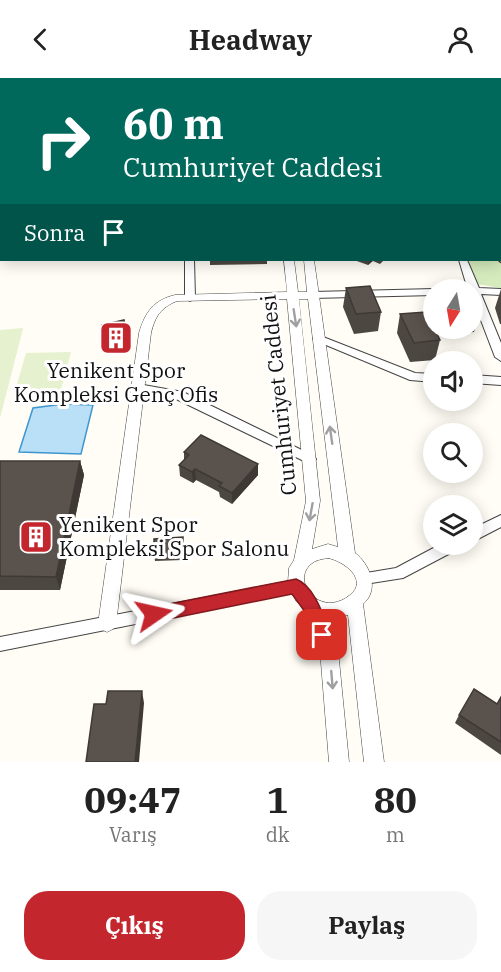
<!DOCTYPE html>
<html lang="tr">
<head>
<meta charset="utf-8">
<style>
	:root { --surface:#fff; --page:#f6f6f6; --text:#222; --muted:#767676; --accent:#c4262e }
	body { margin:0; font-family:"IBM Plex Serif",serif; background:var(--page); color:var(--text); height:100vh; display:flex; flex-direction:column; font-size:22px; white-space:nowrap }
	* { box-sizing:border-box; margin:0 }
	p { font-size:20px; color:var(--muted) }
	.icon { flex:none; width:33px; height:33px; fill:none; stroke:currentColor; stroke-width:2; stroke-linecap:round; stroke-linejoin:round }
	.map { position:relative; height:684px; overflow:hidden }
	.panel { display:flex; flex-direction:column; background:var(--surface); flex:1 }
	.panel>* { flex:none }
	.guide { position:absolute; left:0px; top:0px; width:501px; height:183px; box-shadow:0 3px 15px #0003; background:#00695c; color:#fff; overflow:hidden }
	.needle { width:39px; rotate:191deg }
	.controls { position:absolute; left:423px; top:201px; display:grid; gap:12px }
	.controls a { display:grid; place-items:center; width:60px; height:60px; border-radius:50%; background:var(--surface); box-shadow:0 3px 15px #0003; font-size:30px }
	.pin { position:absolute; display:grid; place-items:center; width:51px; height:51px; color:#fff; margin:-26px; border-radius:12px; box-shadow:0 3px 9px #0006 }
	.me { position:absolute; width:66px; margin:-33px; rotate:79deg; stroke-linejoin:round; filter:drop-shadow(0 0 4px #0008) }
	.turn { display:flex; align-items:center; gap:21px; height:126px; padding:0 24px; font-size:27px }
	.turn .icon { width:78px; height:78px; stroke-width:2.5 }
	.turn b { display:block; font-size:42px; line-height:51px }
	.then { display:flex; align-items:center; height:57px; padding:0 24px; background:#0003; gap:12px; font-size:22px }
	.eta { display:flex; justify-content:space-evenly; align-items:center; height:102px; text-align:center }
	.eta b { font-size:36px; font-weight:700; line-height:42px }
	.action { display:flex; gap:12px; margin-top:auto; padding:12px 24px }
	.action a { flex:1; height:69px; border-radius:24px; background:var(--accent); color:#fff; font-size:24px; font-weight:700; line-height:69px; text-align:center }
	.action a+a { background:var(--page); color:var(--text) }
	header { display:flex; justify-content:space-between; align-items:center; height:78px; padding:0 24px; background:var(--surface); font-size:27px; font-weight:700 }
	.map>svg:first-child { display:block }
</style>
</head>
<body>
<header><svg class="icon" aria-label="back" viewBox="0 0 24 24"><path d="M15 5l-7 7 7 7"/></svg>Headway<svg class="icon" aria-label="person" viewBox="0 0 24 24"><circle cx="12" cy="8" r="4"/><path d="M4 21q1-7 8-7t8 7"/></svg></header>
<div class="map">
<svg width="501" height="684" viewBox="0 0 501 684">
	<rect width="100%" height="100%" fill="#fffdf5"/>
	<path fill="#d5ebbd" d="M315,0H501V210L477,206L468,182H500V2Z"/>
	<path fill="#e6f2cf" d="M23,250V251L0,340V252Z
		M71,274L59,319L13,320L26,275Z"/>
	<path fill="#b9e0f7" stroke="#3f96cf" stroke-width="1.5" d="M63,326L93,327L81,376L19,374L33,330Z"/>
	<g fill="none" stroke-linecap="round" stroke-linejoin="round">
		<g stroke="#444" stroke-width="2">
			<path id="minor" d="M57,0H65L66,2H58Z
				M307,0H315L316,2H308Z
				M185,182H194L195,220L190,223L185,220Z
				M459,182H467L479,210L501,211V217L481,216L501,265V283L495,279L472,219V212H468Z
				M434,211L436,212H434V217L313,220L308,217L313,214Z
				M318,257L415,295L434,296V304L410,302L314,262L313,260Z
				M472,297L501,299V307L472,305Z
				M138,306L183,314L314,378L316,381L314,384H306L176,321L134,313L132,310Z
				M501,437V449L472,464V451Z
				M441,466H462L460,470L403,500L365,506L360,504L358,500L360,496L396,490Z
				M296,502L301,504L303,508L301,512L296,514L0,573V559Z"/>
		</g>
		<g stroke="#444" stroke-width="1">
			<path id="tertiary" d="M167,0H175L176,2H168Z
				M284,182H294L298,214H307L304,182H314L355,475C370,486 380,512 363,526L384,684H364L348,537L328,541L324,540L338,572L349,684H329L320,572L303,529L296,523L288,504L289,490L294,482L306,423L287,221L177,223C160,230 155,239 151,255L116,546L113,551L107,554L101,551L98,546L139,255C145,234 154,222 175,217L287,214ZM299,221H308L338,469L328,466L312,471L320,423ZM328,480C344,483 369,502 350,517C321,541 290,504 311,486C315,482 322,481 328,480Z"/>
		</g>
		<path stroke="#333" stroke-width="1.5" stroke-dasharray="4 2" stroke-linecap="butt" d="M392,0L396,2
			M197,2L200,0
			M498,182L501,185"/>
		<use href="#minor" fill="#fff" fill-rule="evenodd"/>
		<use href="#tertiary" fill="#fff" fill-rule="evenodd"/>
	</g>
	<path fill="#4d4742" d="M214,0H295L303,2H214Z
		M210,182H267V186L210,187Z
		M354,182H384L380,186L373,183L368,187Z
		M346,210L381,234L378,253L354,256L343,229Z
		M501,211V246H500L495,230Z
		M472,224L479,235L474,254L450,257L446,250H472Z
		M400,236L440,262L435,282L410,284L397,255Z
		M184,374L258,386V397L232,426L220,419L219,414L196,402L193,405L180,398L179,387L184,382Z
		M0,383H80L84,397L60,512H0Z
		M183,459V482L155,483L154,476Z
		M501,619V677L455,645L459,637L497,626Z"/>
	<path fill="#3f3936" d="M0,0H12V2H2V13L0,14Z
		M255,0H294L293,2H251Z
		M369,182H373L368,187Z
		M127,257L128,265L108,269L107,261Z
		M80,383L84,397L60,512L56,499Z
		M258,386V397L232,426V415Z
		M195,391L196,402L193,405L192,394Z
		M142,613L144,625L139,684H135Z"/>
	<path fill="#5a524d" stroke="#3f3936" stroke-width="1.5" d="M223,0H255L251,2H226Z
		M276,0H295L303,2H274Z
		M370,208L381,234L356,236L346,210Z
		M462,209L464,212H440Z
		M472,224L479,235L472,236Z
		M426,234L440,262L414,265L400,236Z
		M124,242L127,257L107,261L102,247Z
		M201,357L258,386L232,415L219,408L222,405L195,391L192,394L179,387L189,377L184,374Z
		M0,383H80L56,499L0,498Z
		M183,459V475L154,476V461Z
		M474,611L497,626L501,619V664L459,637Z
		M108,613H142L135,684H86L94,626H106Z"/>
	<defs><path id="oneway-shaft" d="M-6 0H5M1.5-3L5.5 0L1.5 3" fill="none" stroke-width="1.6" stroke-linecap="round" stroke-linejoin="round" transform="scale(1.5)"/></defs>
	<g stroke="#a0a0a0">
		<use href="#oneway-shaft" transform="translate(295 240) rotate(81)"/>
		<use href="#oneway-shaft" transform="translate(331 357) rotate(-98)"/>
		<use href="#oneway-shaft" transform="translate(311 434) rotate(100)"/>
		<use href="#oneway-shaft" transform="translate(332 602) rotate(85)"/>
	</g>
	<path fill="#c4262e" stroke="#7f191e" stroke-width="1.5" d="M296,501C315,508 324,540 331,557L329,563L322,565L316,563L303,531L292,516L154,544L148,542L146,536L148,531L154,529Z"/>
	<defs>
		<g id="building-square" transform="scale(1.725)"><rect x="-9" y="-9" width="18" height="18" rx="4" fill="#c4262e" stroke="#fff"/><path d="M-4-6H4V6H1V3H-1V6H-4ZM-2.5-4.3h1.7v1.8h-1.7ZM.8-4.3h1.7v1.8H.8ZM-2.5-1h1.7V.8h-1.7ZM.8-1h1.7V.8H.8Z" fill="#fff"/></g>
	</defs>
	<g fill-rule="evenodd">
		<use href="#building-square" x="116" y="260"/>
		<use href="#building-square" x="36" y="459"/>
	</g>
	<g text-anchor="middle" stroke-width="6" stroke-linejoin="round" paint-order="stroke">
		<g font-size="21" fill="#111" stroke="#fff">
			<text x="116" y="300">Yenikent Spor<tspan x="116" dy="24">Kompleksi Genç Ofis</tspan></text>
			<text x="59" y="454" text-anchor="start">Yenikent Spor<tspan x="59" dy="24">Kompleksi Spor Salonu</tspan></text>
		</g>
		<g font-size="21" fill="#111" stroke="#fff">
			<text transform="translate(279 317) rotate(-96)" y="7">Cumhuriyet Caddesi</text>
		</g>
	</g>
</svg>
<div class="controls">
<a><svg class="needle" viewBox="-14 -14 28 28"><path d="M0-13l5 13h-10z" fill="#e53935"/><path d="M0 13l5-13h-10z" fill="#767676"/></svg></a>
<a><svg class="icon" aria-label="sound" viewBox="0 0 24 24"><path d="M4 9h4l5-4v14l-5-4H4zM17 9q2 3 0 6"/></svg></a>
<a><svg class="icon" aria-label="search" viewBox="0 0 24 24"><circle cx="10" cy="10" r="6"/><path d="M15 15l6 6"/></svg></a>
<a><svg class="icon" aria-label="layers" viewBox="0 0 24 24"><path d="M12 4l9 5-9 5-9-5zM3 14l9 5 9-5"/></svg></a>
</div>
<div class="pin" style="left:322px;top:557px;background:#d93025"><svg class="icon" aria-label="arrive" viewBox="0 0 24 24"><path d="M6 21V4h12l-3 4 3 4H6"/></svg></div>
<svg class="me" style="left:154px;top:536px" viewBox="-20 -20 40 40"><path d="M0-17L14 15 0 8-14 15z" fill="#c4262e" stroke="#fff" stroke-width="4"/></svg>
<div class="guide">
<div class="turn"><svg class="icon" aria-label="right" viewBox="0 0 24 24"><path d="M7 20v-9h11M14 6l5 5-5 5"/></svg><div><b>60 m</b>Cumhuriyet Caddesi</div></div>
<div class="then">Sonra<svg class="icon" aria-label="arrive" viewBox="0 0 24 24"><path d="M6 21V4h12l-3 4 3 4H6"/></svg></div>
</div>
</div>
<section class="panel">
<div class="eta">
<div><b>09:47</b><p>Varış</p></div>
<div><b>1</b><p>dk</p></div>
<div><b>80</b><p>m</p></div>
</div>
<div class="action"><a>Çıkış</a><a>Paylaş</a></div>
</section>
</body>
</html>
